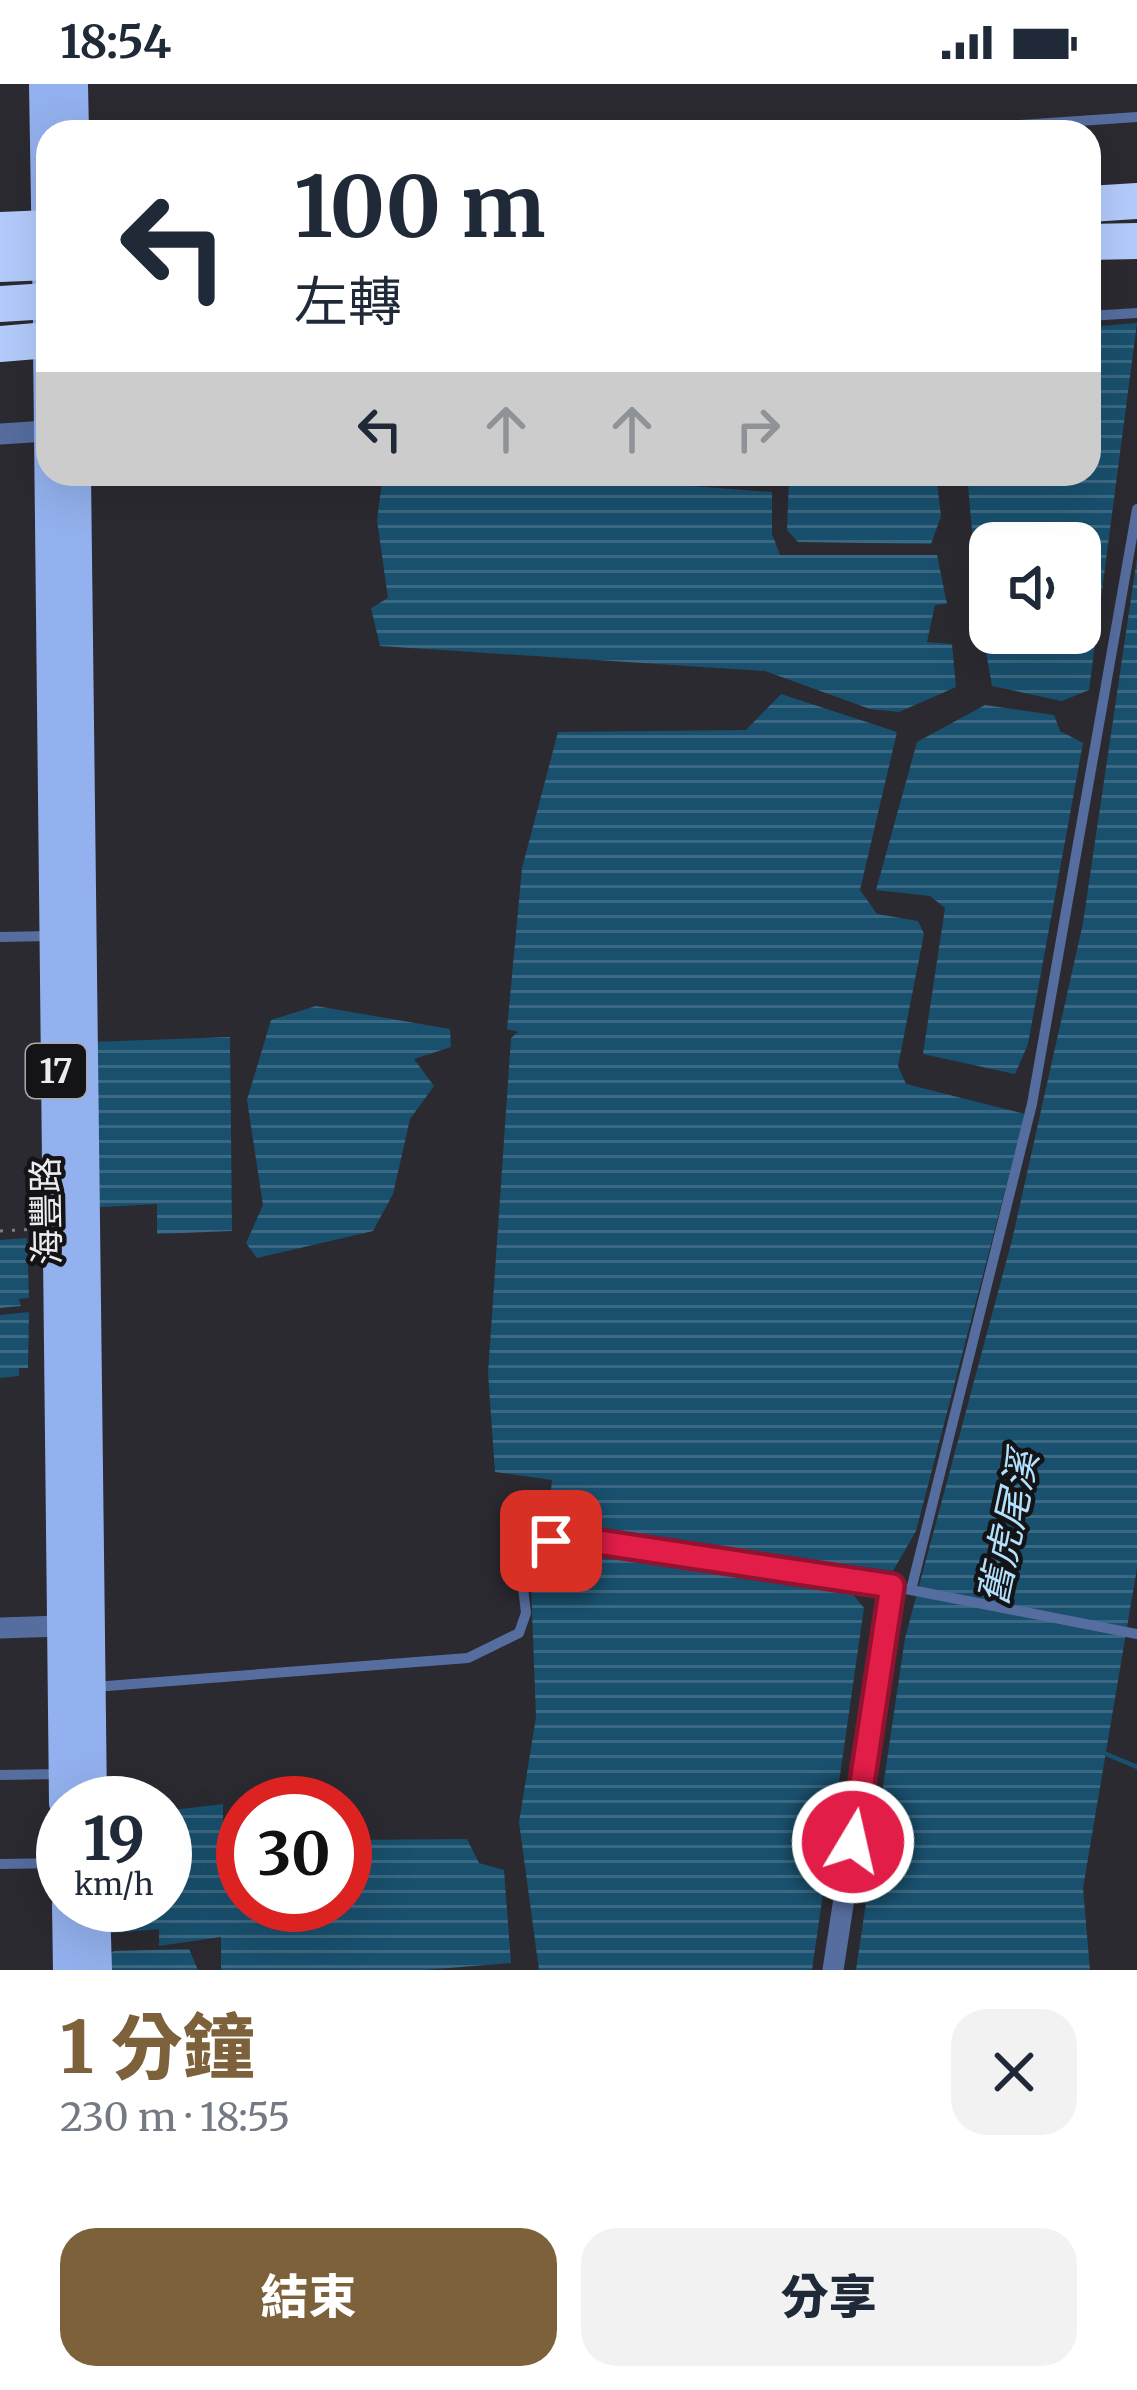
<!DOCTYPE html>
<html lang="zh-TW">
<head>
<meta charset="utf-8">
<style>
	:root { --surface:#fff; --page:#f2f2f3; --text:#1f2937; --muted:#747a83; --accent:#7d613b }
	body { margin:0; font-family:Merriweather,"Noto Sans TC",serif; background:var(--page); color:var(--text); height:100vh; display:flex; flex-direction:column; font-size:45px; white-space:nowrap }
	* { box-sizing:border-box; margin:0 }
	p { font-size:39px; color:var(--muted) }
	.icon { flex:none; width:66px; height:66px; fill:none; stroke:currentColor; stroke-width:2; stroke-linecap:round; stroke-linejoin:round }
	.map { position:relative; height:1886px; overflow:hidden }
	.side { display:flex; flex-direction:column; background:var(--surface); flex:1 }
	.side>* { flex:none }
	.guide { position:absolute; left:36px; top:36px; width:1065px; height:366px; border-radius:36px; box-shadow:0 12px 48px #0002; background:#fff; color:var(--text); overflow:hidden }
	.tools { position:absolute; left:969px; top:438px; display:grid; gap:24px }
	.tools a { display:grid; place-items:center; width:132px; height:132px; border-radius:24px; background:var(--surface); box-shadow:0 12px 48px #0002; font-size:60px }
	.speed { position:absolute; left:36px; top:1692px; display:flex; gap:24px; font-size:60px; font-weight:700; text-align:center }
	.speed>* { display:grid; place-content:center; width:156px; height:156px; border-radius:50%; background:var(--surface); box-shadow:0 12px 48px #0002; line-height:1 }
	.speed small { font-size:30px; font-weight:400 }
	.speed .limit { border:18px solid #d22; background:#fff; color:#111 }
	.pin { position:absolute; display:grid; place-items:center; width:102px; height:102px; color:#fff; margin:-51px; border-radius:24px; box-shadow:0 6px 18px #0006 }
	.me { position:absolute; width:132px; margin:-66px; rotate:9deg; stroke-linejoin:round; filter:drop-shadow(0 0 9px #0008) }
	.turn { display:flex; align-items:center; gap:42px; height:252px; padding:0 60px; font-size:54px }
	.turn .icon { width:156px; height:156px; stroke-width:2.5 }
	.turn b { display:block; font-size:84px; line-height:102px }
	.lanes { display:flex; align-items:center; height:114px; padding:0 60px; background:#0003; justify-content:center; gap:60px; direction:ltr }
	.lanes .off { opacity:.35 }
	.round { display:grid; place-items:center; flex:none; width:126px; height:126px; border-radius:36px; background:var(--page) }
	.head { display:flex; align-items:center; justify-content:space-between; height:204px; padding:0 60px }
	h1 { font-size:72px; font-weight:800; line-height:90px; color:var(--accent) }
	.action { display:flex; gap:24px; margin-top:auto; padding:24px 60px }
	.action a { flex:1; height:138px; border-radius:36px; background:var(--accent); color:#fff; font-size:48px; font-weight:800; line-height:138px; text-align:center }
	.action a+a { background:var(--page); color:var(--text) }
	.status { display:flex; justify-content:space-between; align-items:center; height:84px; padding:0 60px; background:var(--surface); direction:ltr }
	.status svg { height:33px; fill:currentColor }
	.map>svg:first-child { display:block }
</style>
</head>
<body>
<div class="status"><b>18:54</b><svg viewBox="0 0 49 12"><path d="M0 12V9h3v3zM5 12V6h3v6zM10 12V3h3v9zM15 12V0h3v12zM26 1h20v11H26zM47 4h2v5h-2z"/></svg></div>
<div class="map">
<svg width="1137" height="1886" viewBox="0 0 1137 1886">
	<defs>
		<pattern id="water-rules" width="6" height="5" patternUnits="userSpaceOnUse" patternTransform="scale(3)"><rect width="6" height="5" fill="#19506e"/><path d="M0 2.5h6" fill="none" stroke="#3b6983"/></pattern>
	</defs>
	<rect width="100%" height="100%" fill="#2b2a31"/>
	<path fill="url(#water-rules)" d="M1137,239L1089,606L1062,617L992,602L979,527L990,521V549H1080V459H990V490L976,492L967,390H1089V243Z
		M383,390H536L772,408V450L780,471H937L947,520L935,521L927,558L952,560L956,603L899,628L870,625L765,587L380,562L371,524L388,514L377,436Z
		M789,390H936L941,432L931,460L798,458L787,446Z
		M1137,474V1484L1083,1804L1090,1886H856L905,1554L1012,1156L1083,839Z
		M781,610L897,648L860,806L877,830L918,837L924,850L898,982L906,1000L1025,1030L916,1447L893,1487L547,1443L552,1396L495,1388L488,1289L511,954L518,948L507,945L522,784L558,648L746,646Z
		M985,621L1054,631L1060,647L1083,659L1028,960L1015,990L923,970L945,824L930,812L876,806L917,658Z
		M316,922L450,945L451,963L414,975L434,1002L410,1035L393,1110L373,1147L257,1174L246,1159L263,1121L247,1016L271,936Z
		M230,953L232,1147L157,1150V1120L85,1124L91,958Z
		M27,1154L29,1214L19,1215L21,1222L0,1224V1156Z
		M29,1228L28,1284H19V1292L0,1294V1231Z
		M551,1464L631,1470L850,1507L864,1524L812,1886H539L519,1738L536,1633L530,1475Z
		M223,1720V1757H243V1821H345V1756L467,1755L479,1779L504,1786L511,1879L425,1886H221V1853L159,1862V1845L103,1850V1821H165V1727Z
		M189,1865L198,1886H99V1875L114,1867Z"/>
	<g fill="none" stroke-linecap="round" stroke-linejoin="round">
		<path stroke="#19506e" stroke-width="4.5" d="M1106,1670L1137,1683"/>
		<path stroke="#7d7c82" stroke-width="3" stroke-dasharray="3 9" stroke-linecap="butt" d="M0,1147L36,1145"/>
		<path stroke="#566d9f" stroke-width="10" d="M920,48L1137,33
			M1089,232L1137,229
			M0,853L50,852
			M911,1506L1032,1020L1137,425
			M94,1603L468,1574L519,1549L526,1529L519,1469L551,1457L598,1458L911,1506L1137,1550
			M0,1691L60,1690
			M0,1780L63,1779"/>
		<path stroke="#566d9f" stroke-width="21" d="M0,350L47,347
			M0,1544L61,1542
			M833,1886L892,1502"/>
		<path stroke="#93b1ee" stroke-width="30" d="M44,0L48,240
			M73,0L74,48
			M48,256L64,1719
			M76,390L92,1719
			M67,1821L68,1886
			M95,1821L97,1886"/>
		<path stroke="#b4ccfd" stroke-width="36" d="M1089,120L1137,117
			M0,146L48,144
			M1089,158L1137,157
			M0,260L48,256"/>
		<path stroke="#b4ccfd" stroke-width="36" d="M0,180L48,178
			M0,220L48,217"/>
	</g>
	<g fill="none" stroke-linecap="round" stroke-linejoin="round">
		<g stroke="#92132f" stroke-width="30">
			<path id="route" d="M551,1457L598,1458L892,1502L853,1758"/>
		</g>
		<use href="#route" stroke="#e11d48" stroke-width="21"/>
	</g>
	<g text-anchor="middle" stroke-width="9" stroke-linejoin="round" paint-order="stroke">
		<rect fill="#141316" stroke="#abaaae" stroke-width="3" x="26" y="960" width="60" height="54" rx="9"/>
		<g font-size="33" font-weight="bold" fill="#ecebef">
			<text x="56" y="999">17</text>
		</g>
		<g font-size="36" fill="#ecebef" stroke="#141316">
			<text transform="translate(46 1127) rotate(-91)" y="13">海豐路</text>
		</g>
		<g font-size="39" font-style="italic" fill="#b2e0fd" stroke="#141316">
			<text transform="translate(1008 1444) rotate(-78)" y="14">舊虎尾溪</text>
		</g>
	</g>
</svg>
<div class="tools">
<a><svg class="icon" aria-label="sound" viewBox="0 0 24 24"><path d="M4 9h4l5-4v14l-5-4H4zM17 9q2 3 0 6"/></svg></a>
</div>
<div class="speed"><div>19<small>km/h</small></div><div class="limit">30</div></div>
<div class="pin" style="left:551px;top:1457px;background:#d93025"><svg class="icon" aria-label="arrive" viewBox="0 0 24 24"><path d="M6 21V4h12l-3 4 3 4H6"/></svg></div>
<svg class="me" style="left:853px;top:1758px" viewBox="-20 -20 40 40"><circle r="17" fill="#e11d48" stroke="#fff" stroke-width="3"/><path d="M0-11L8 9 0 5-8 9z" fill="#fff"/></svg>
<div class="guide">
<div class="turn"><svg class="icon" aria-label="left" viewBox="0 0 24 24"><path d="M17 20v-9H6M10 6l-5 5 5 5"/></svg><div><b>100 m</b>左轉</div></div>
<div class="lanes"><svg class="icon" aria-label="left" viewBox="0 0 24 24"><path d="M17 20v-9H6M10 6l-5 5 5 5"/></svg><svg class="icon off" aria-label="ahead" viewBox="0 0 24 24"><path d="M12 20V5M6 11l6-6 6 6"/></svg><svg class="icon off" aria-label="ahead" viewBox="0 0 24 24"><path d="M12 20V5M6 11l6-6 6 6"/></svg><svg class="icon off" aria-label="right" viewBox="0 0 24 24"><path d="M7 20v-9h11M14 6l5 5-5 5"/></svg></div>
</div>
</div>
<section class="side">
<div class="head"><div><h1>1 分鐘</h1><p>230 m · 18:55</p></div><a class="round"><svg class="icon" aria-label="close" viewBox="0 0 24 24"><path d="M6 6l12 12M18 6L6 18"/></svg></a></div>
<div class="action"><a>結束</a><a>分享</a></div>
</section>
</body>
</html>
